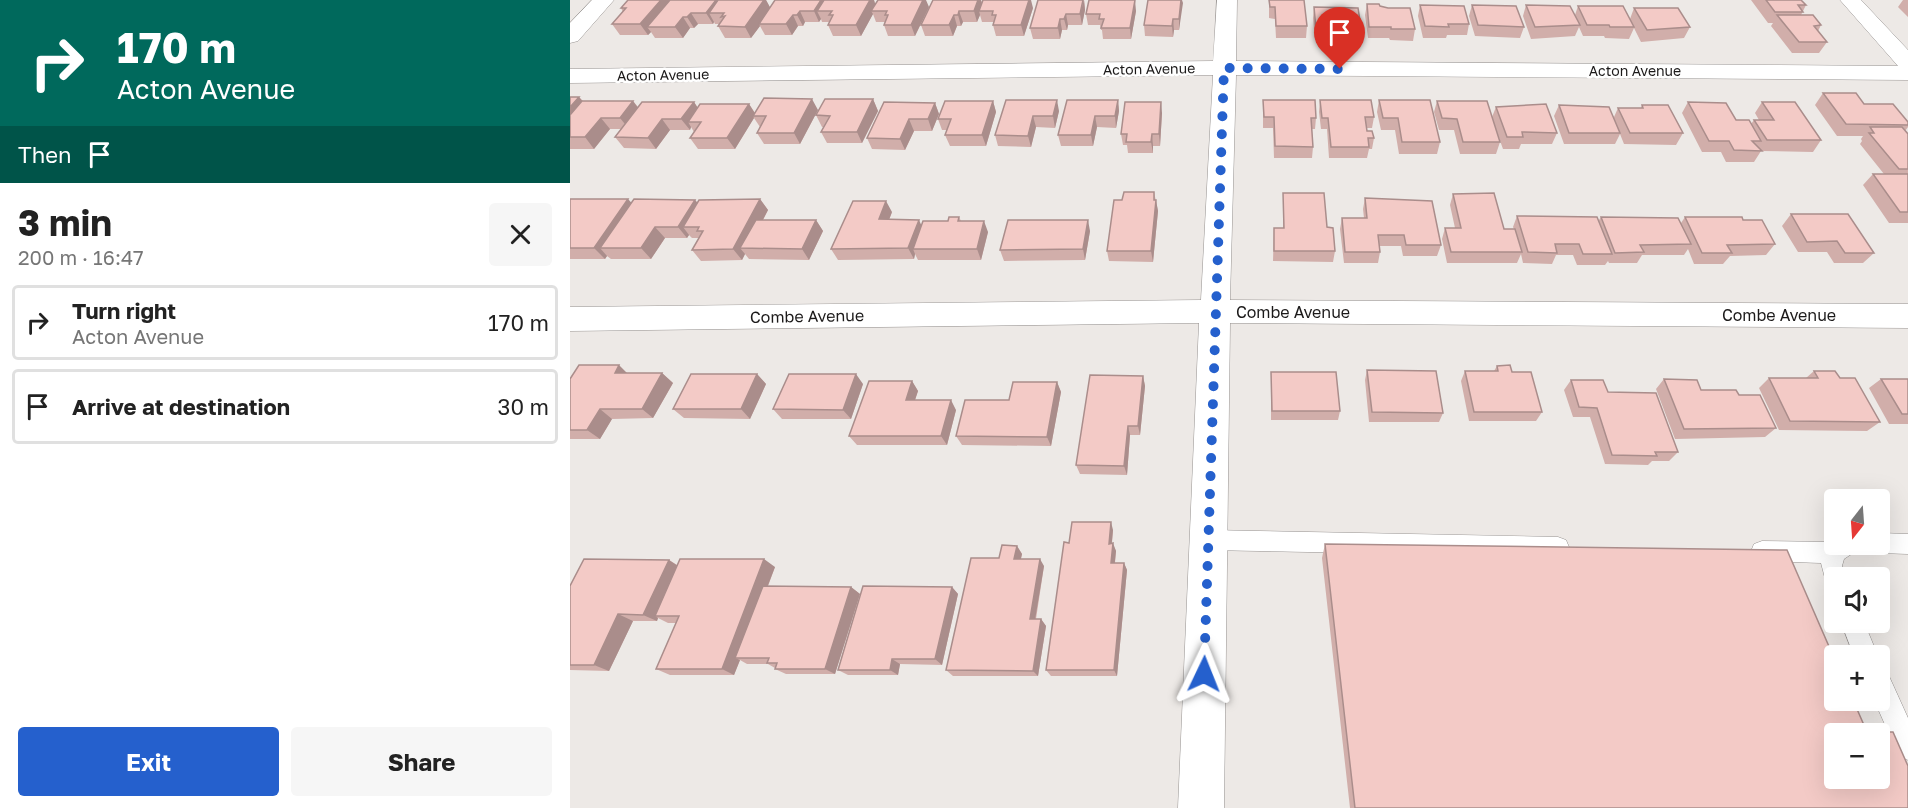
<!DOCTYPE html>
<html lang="en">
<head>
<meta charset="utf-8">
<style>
	:root { --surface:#fff; --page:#f6f6f6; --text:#222; --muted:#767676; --line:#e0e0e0; --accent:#2560cd }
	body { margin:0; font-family:"Golos Text",sans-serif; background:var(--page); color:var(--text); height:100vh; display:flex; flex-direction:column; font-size:22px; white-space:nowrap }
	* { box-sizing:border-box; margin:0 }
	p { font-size:20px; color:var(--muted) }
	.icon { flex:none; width:33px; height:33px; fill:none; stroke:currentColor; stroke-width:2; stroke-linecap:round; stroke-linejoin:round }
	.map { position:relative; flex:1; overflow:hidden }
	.panel { display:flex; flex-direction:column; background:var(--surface); width:570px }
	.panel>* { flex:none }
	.banner { background:#00695c; color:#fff; overflow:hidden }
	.needle { width:39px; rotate:197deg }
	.controls { position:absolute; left:1254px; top:489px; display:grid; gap:12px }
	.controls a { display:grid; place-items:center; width:66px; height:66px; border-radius:6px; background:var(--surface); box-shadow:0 6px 24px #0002; font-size:30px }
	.pin { position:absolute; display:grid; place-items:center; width:51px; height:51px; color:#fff; margin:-62px -26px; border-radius:50% 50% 50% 0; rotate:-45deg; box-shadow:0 0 6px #0007 }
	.pin .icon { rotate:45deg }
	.me { position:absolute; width:66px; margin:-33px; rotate:2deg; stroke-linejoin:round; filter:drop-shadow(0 0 4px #0008) }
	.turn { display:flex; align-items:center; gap:21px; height:126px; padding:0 18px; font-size:27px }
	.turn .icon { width:78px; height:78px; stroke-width:2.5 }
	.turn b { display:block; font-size:42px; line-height:51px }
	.then { display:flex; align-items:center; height:57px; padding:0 18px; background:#0003; gap:12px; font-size:22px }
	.round { display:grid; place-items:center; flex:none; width:63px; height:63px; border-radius:6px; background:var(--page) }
	.summary { display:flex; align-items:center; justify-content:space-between; height:102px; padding:0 18px }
	h1 { font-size:36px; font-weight:700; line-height:45px }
	.action { display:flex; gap:12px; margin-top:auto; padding:12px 18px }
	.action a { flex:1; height:69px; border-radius:6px; background:var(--accent); color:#fff; font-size:24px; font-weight:700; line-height:69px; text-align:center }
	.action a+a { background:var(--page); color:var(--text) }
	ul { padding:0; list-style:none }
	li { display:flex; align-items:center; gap:18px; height:75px; margin:0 12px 9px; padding:0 6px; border:3px solid var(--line); border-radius:6px }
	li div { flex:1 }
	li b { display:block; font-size:22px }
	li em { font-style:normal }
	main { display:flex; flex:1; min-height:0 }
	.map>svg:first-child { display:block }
</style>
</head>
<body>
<main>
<section class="panel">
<div class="banner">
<div class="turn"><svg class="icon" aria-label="right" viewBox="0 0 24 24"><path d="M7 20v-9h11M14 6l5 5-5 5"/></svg><div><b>170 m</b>Acton Avenue</div></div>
<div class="then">Then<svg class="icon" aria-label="arrive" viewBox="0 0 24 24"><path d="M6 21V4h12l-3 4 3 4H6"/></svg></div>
</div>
<div class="summary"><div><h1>3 min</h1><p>200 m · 16:47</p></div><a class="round"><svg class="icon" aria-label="close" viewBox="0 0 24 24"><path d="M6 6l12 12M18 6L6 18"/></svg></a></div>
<ul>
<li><svg class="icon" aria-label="right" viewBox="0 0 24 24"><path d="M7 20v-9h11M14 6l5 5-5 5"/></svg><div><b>Turn right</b><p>Acton Avenue</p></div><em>170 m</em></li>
<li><svg class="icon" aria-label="arrive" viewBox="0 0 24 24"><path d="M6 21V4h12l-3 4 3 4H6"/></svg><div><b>Arrive at destination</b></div><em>30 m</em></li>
</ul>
<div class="action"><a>Exit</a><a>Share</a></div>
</section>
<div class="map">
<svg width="1338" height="808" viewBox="0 0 1338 808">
	<rect width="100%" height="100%" fill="#ede9e6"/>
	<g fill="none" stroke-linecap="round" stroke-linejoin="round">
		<g stroke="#969290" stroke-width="1">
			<path id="service" d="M638,530L988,537L996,540L999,547L996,554L988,557L638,550L630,547L627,540L630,533Z
				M1310,533L1338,534V554L1310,553L1302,550L1300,544H1310Z
				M1264,540V544H1289L1286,551L1274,559L1272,566L1276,578H1264V589L1257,586L1251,563L1192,561L1184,558L1181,551L1184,544L1192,541L1261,542Z
				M1271,622H1294L1308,656H1284Z
				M1310,673L1319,676L1338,718V760L1329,756L1304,700H1310Z"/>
		</g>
		<g stroke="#969290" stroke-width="1">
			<path id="minor" d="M22,0H44L8,41L0,43V23Z
				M647,0H667L666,61L1328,66L1270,0H1291L1338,50V80L666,75L660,300L1338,304V328L660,323L654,808H608L629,323L0,331V307L631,300L643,75L0,83V69L643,61Z"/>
		</g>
		<use href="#service" fill="#fff" fill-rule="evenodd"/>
		<use href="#minor" fill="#fff" fill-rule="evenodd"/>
	</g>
	<path fill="#d1aeaa" d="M58,0H196L200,8L205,0H304L305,4L359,7L345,36H318L314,25L315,22H306L303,14L291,36H263L258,25L259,22H252L251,19L249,22H235L233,26H228L222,35H195L190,26L181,38H155L148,26L150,24H145L144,22L143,24H128L124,28H120L113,38H85L81,32L78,35H50L42,24L53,12L51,8Z
		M363,0H411L412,4L463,8L454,36H426L423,25L424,22H412L410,15L407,22H393L391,26H387L383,36H355L351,25Z
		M514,0L515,10L512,25H498L497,30H492L490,39H463L460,28Z
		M578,0H612L609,30H604L603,37L575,36L574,25Z
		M699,0H734L737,26L736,38H706L705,19L699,18Z
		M1181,0H1231L1236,5L1231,15L1251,25L1248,31L1257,42L1249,53H1222L1201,26L1203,23H1198Z
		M1333,0H1338V17L1328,7Z
		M797,4L810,6L845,29L843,41L820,40L819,38H798L795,15Z
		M850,5L899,24L897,35H877L876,38H853L848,16Z
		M902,5L954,27L950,38L905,36L899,16Z
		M956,5L1005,15L1008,6L1060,19L1064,8L1120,27L1114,38L1071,42L1064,28L1059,39L1035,38L1034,36H1013L1009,27L1005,36L961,39L953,16Z
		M744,7L791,27L789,38L745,40L743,18Z
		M566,11L561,39H533L532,30H531L530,25H518L516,14Z
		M1253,93L1294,104L1338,122V127L1335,131L1338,134V223H1319L1293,185L1303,174H1314L1290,144L1292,141L1291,139L1293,136H1267L1245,105Z
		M0,97H9L13,101H63L68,107L124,102L128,108L179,104L185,113L248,110L230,144H194L187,133L190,127L184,118L165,149H128L120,138L124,132L121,127L120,130H100L86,149L54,148L45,137L51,129H40L24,149H0Z
		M303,99L308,111L292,143H257L251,132L253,127H252L246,115Z
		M436,100L489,111L485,128L466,127L461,147L428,146L425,135Z
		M548,100L549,111L546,128L527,127L523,146H491L488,135Z
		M693,100L746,118L745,129H742L743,147L742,158H704L703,128H693Z
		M750,100L804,117L802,128H796L797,131L804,138L802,149H799L797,158H759L757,129H751L749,112Z
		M809,100L870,142L867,154H829L825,130H811L807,112Z
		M423,101L426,112L416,146H380L375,135L377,130H372L368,119Z
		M867,101L922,117L926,107L987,133L982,144H951L949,149H933L924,124L930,142L926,154H890L884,130H869L864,112Z
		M1118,102L1166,120L1181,124L1184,120H1189L1185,113L1192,102L1251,140L1243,152L1191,151L1184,162H1156L1151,152H1132L1112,113Z
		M365,103L369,114L362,131H344L335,150L302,149L297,138Z
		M989,105L1044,117L1048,108H1071L1072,105L1113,133L1106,145L1054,144L1050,134L1045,144H994L984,116Z
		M592,113L590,146H583V153H558L557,145H553L551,134Z
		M584,192L588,211L583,262L539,261L537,251L552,200Z
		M713,193L757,227L765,251L763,262L703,261L704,228H713Z
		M883,194L934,229H944L943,227L947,216L1029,220L1031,217L1111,223L1115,217L1173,220L1205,244L1196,255L1160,256L1153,264H1124L1118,249L1114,255H1072L1067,263H1039L1038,261L1035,265H1007L1003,255H986L982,264L953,263L951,254L947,263H877L872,239L875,228H885L880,205Z
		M795,198L871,245L867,256H833L831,246H809L810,252L808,263H774L770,229L772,218H794L793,209Z
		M0,199L62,203L125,200L128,203L190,199L198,210L193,220H246L253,231L239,260L179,259L175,254L172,260L131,261L122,250L129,238H122L119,235L117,238H95L81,259H41L37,256L35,259H0Z
		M322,212L319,220L351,226L378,221L389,217L391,221L418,232L411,260H348L345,254L344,259L268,260L261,249Z
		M1221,214L1304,253L1293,263H1264L1257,252H1228L1212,226Z
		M520,231L515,260L434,261L430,250Z
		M927,366L942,372L972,412L966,421H899L891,381L895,371H924Z
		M797,370L873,413L869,422H799L795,380Z
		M1244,371L1270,378L1310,422L1297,431L1209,430L1189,388L1199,378H1236Z
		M701,372L770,411L768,420H701Z
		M57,373H92L103,383L83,418L42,419L30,439H0V378Z
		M187,374L196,384L180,419L114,418L103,409Z
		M573,376L575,386L570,435H560L557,475L510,474L506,465Z
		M1094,379L1131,390L1169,395L1206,428L1195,437L1105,439L1086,389Z
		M1311,379H1338V424H1319L1299,388Z
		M1001,380L1038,392L1108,452L1099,461H1082L1078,465L1035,464L1020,417H1003L994,390Z
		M342,381L348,391L345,400L386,410L377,445H287L279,436Z
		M487,382L491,392L481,446L392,445L386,436L439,400Z
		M293,384L281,419H212L203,409Z
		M543,530L542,543L546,551L545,563H554L557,570L547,676H481L476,670L499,543Z
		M755,544L1297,732L1338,808H780L752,558Z
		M447,546L452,554L451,559L474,566L466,619H471L476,626L468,676H383L376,670L429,558Z
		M99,560L107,565L205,567L198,586L281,587L290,594L265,674H216L205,669V668L198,664H177L170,660L164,675H100L86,669L106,623H98L88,618L87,621H63L39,671L0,670V586Z
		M382,587L388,594L372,665L330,664L328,675H278L268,670Z"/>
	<path fill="#aa8d8b" d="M91,0H106L77,27L81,32L78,35L70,24Z
		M146,0H149L139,13L144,22L143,24L136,13Z
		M194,0H196L201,9L189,24L190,26L181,38L175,27Z
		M251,0H255L247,11L251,19L249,22L244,11Z
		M300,0H304L306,7L301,11L303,14L291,36L286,25Z
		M353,0H356L359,7L345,36L341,25Z
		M408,0H411L413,8L409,11L410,15L407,22L404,11Z
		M459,0H461L463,8L454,36L451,25Z
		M514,0L515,10L512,25L510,14Z
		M565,0L566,11L561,39L560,28Z
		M611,0H612L613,3L609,30V19Z
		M230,11L235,22L233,26L227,15Z
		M389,11L393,22L391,26L388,15Z
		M121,13L128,24L124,28L117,17Z
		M496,14L498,25L497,30L494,19Z
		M223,15L228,26L222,35L216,24Z
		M384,15L387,26L383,36L379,25Z
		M113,17L120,28L113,38L105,27Z
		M490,19L492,30L490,39L488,28Z
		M603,19L604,30L603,37L602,26Z
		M9,97L18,108L0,130V107Z
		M242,99L248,110L230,144L224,133Z
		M303,99L308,111L292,143L287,132Z
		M487,100L489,111L485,128L483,116Z
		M548,100L549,111L546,128L545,116Z
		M63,101L71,112L59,129L50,118Z
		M423,101L426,112L416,146L412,135Z
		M124,102L131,113L118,122L121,127L120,130L111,119Z
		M591,102L592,113L590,146L589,134Z
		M365,103L369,114L362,131L358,119Z
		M179,104L186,115L183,116L184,118L165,149L157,138Z
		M463,116L466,127L461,147L458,136Z
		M525,116L527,127L523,146L521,135Z
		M31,118L40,129L24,149L15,137Z
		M92,119L100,130L86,149L78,138Z
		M339,119L344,131L335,150L330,139Z
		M582,134L583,146V153L581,142Z
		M58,199L68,210L30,248L37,256L35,259L24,248Z
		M190,199L198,210L178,248H170L175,254L172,260L163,249Z
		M125,200L134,211L113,227L119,235L117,238L108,227Z
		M586,200L588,211L583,262L581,251Z
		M316,201L322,212L315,230L309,219Z
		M246,220L253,231L239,260L232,249Z
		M349,220L354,231L343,249L345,254L344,259L338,248Z
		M518,220L520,231L515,260L513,249Z
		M414,221L418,232L411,260L407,249Z
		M85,227L95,238L81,259L71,248Z
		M49,365L60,376L45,373Z
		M92,373L103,383L83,418L72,409Z
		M187,374L196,384L180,419L171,409Z
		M286,374L293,384L281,419L273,410Z
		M573,376L575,386L570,435L568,426Z
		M342,381L348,391L342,409L336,400Z
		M487,382L491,392L481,446L477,437Z
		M381,400L386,410L377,445L371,436Z
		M30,409L42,419L30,439L17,430Z
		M558,426L560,435L557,475L554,466Z
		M541,522L543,530L541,551L539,544Z
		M543,543L546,551L544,570L541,563Z
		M447,546L452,554L449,566L444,559Z
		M194,559L205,567L170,658H165L170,660L164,675L152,669Z
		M470,559L474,566L464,626L460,619Z
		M99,560L111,568L85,616L88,618L87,621L73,615Z
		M554,563L557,570L547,676L544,670Z
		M281,587L290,594L265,674L255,669Z
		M382,587L388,594L372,665L365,659Z
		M48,614L63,621L39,671L24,665Z
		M471,619L476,626L468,676L463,671Z
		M322,659L330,664L328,675L320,670Z"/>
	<path fill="#f3cac6" stroke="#aa8d8b" stroke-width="1.5" fill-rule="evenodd" d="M58,0H91L70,24H42L56,8H51Z
		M100,0H146L136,13H121L117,17H113L105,27H77Z
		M148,0H194L175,27L148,26L155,16L151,17L154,13H139Z
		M205,0H251L244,11H230L227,15H223L216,24H189Z
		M254,0H300L286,25H258L263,15H259L262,11H247Z
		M308,0H353L341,25H314L318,15H315L317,11H301Z
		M363,0H408L404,11H389L388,15H384L379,25H351Z
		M413,0H459L451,25H423L426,15H422L423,11H409Z
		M468,0H513L510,14H496L494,19H490L488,28H460Z
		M519,0H565L560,28H531L534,19H529L530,14H516Z
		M578,0H611L609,19H603L602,26L574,25Z
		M699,0H734L737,26H706L705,7H700Z
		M1196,0H1231L1236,5H1228L1233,12H1205Z
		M797,4H809L810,6L818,8H840L845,29H821V27H799Z
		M850,5L894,6L899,24H878L879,27L855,26Z
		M902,5L946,6L954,27L908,25Z
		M956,5L1000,6L1010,25L965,27Z
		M1008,6H1053L1064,27H1040L1039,25H1017Z
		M744,7L788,8L791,27L746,29Z
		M1064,8H1108L1120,27L1077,30Z
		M1207,15H1243L1251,25L1244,26L1257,42H1229Z
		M1253,93H1286L1294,104H1323L1338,122V125L1276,124Z
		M0,97H9L0,107Z
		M194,98L242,99L224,133H187L196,116H183Z
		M255,99H303L287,132H251L260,116L246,115Z
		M436,100H487L483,116H463L458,136L425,135Z
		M497,100H548L545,116H525L521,135H488Z
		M693,100H745L746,118H741L743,147L705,146L704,117H694Z
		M750,100H801L804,117H795L797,131H802L804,138H798L799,147H761L758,118H752Z
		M809,100H860L870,142H832L828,118H813Z
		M12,101H63L50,118H31L15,137H0V115Z
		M375,101H423L412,135H375L381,119H368Z
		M867,101H917L930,142H893L887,119L872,118Z
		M72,102H124L111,119H92L78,138L45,137Z
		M314,102L365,103L358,119H339L330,139L297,138Z
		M555,102H591L589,134H582L581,142H556L557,134H551Z
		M1118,102L1156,103L1166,120H1179L1191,141H1182L1192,151L1164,150L1159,141H1139Z
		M1192,102H1225L1251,140H1197L1184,120H1204Z
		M130,104H179L157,138H120L131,122H118Z
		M976,104L987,133L952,132L953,137H937L926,107Z
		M989,105L1039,107L1050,133H999Z
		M1072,105H1098L1113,133H1060L1048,108H1073Z
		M1300,127H1332L1338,134V169H1329L1299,133H1304Z
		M1303,174H1338V212H1330Z
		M554,192H584V200H586L581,251H537L544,200H552Z
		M713,193H754L757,227L763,228L765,251H704V228H714Z
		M924,193L934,229H945L952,252H881L875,228H891L883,194Z
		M795,198L862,201L871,245H836L834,235H808L810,252H775L772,218H797Z
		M0,199H58L24,248H0Z
		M64,199L125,200L108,227H85L71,248H30Z
		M190,199L163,249L122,250L133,231H127L129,227H113L129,200Z
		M283,201H316L309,219L349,220L338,248L261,249Z
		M1221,214H1278L1304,253H1275L1267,241L1237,242Z
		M947,216L1027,217L1042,254H1013L1009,244H985L987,253L958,252Z
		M379,217H389L388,221H414L407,249H343L353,221H378Z
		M1031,217L1108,218L1121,244L1070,245L1074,252L1045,253Z
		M1115,217H1172L1173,220H1192L1205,244L1157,245L1162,253H1132Z
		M186,220H246L232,249L170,248Z
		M438,220H518L513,249L430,250Z
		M9,365H49L45,373H92L72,409H30L17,430H0V379Z
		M940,365L942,372H961L972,412H904L895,371H928L927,366Z
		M797,370L866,371L873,413L802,412Z
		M1244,371H1265L1270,378H1285L1310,422L1220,421L1199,378H1248Z
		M701,372H766L770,411H702Z
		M121,374H187L171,409H103Z
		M219,374H286L273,410L203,409Z
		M520,375L573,376L568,426H558L554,466L506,465Z
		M1094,379L1127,380L1131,390H1166L1169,395H1190L1206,428L1114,429Z
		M1311,379H1338V414H1332Z
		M1001,380H1033L1038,392L1086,393L1108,452H1085L1087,456L1042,455L1027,408L1009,407Z
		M299,381H342L336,400H381L371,436H279Z
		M443,382H487L477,437L386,436L395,400H439Z
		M502,522H541L539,544L543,543L541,563H554L544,670H476L494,542L499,543Z
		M755,544L1217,550L1264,658V700H1283L1297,732H1323L1338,766V808H785ZM1264,734H1310V778H1264Z
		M432,545L447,546L444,559H470L460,619H471L463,671L376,670L401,558H429Z
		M14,559L99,560L73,615L48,614L24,665H0V586Z
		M110,559H194L152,669H86L109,616H85Z
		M193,586L281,587L255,669H205L207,663H197L199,658H165Z
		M293,586L382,587L365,659H322L320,670H268Z"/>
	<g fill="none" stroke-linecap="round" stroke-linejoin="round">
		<path stroke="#2560cd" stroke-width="10" stroke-dasharray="0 18" d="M634,674L654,68L770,69"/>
	</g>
	<g text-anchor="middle" stroke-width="5" stroke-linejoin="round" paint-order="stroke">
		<g font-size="14" fill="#1b1919" stroke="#fff">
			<text transform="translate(579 69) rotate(-1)" y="5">Acton Avenue</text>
			<text x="1065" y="76">Acton Avenue</text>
			<text transform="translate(93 75) rotate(-1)" y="5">Acton Avenue</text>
		</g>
		<g font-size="16" fill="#1b1919" stroke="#fff">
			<text x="723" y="318">Combe Avenue</text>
			<text x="1209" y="321">Combe Avenue</text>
			<text transform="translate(237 316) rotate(-1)" y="6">Combe Avenue</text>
		</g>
	</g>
</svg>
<div class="controls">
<a><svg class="needle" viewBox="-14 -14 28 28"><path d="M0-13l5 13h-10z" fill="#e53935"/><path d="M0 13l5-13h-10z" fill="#767676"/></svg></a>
<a><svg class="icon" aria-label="sound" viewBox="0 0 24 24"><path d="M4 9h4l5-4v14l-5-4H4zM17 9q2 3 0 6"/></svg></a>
<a>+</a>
<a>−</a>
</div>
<div class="pin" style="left:770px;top:69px;background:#d93025"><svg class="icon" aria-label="arrive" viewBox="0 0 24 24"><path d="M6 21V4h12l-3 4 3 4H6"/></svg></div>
<svg class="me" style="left:634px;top:674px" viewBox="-20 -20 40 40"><path d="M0-17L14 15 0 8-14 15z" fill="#2560cd" stroke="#fff" stroke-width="4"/></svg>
</div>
</main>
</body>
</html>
